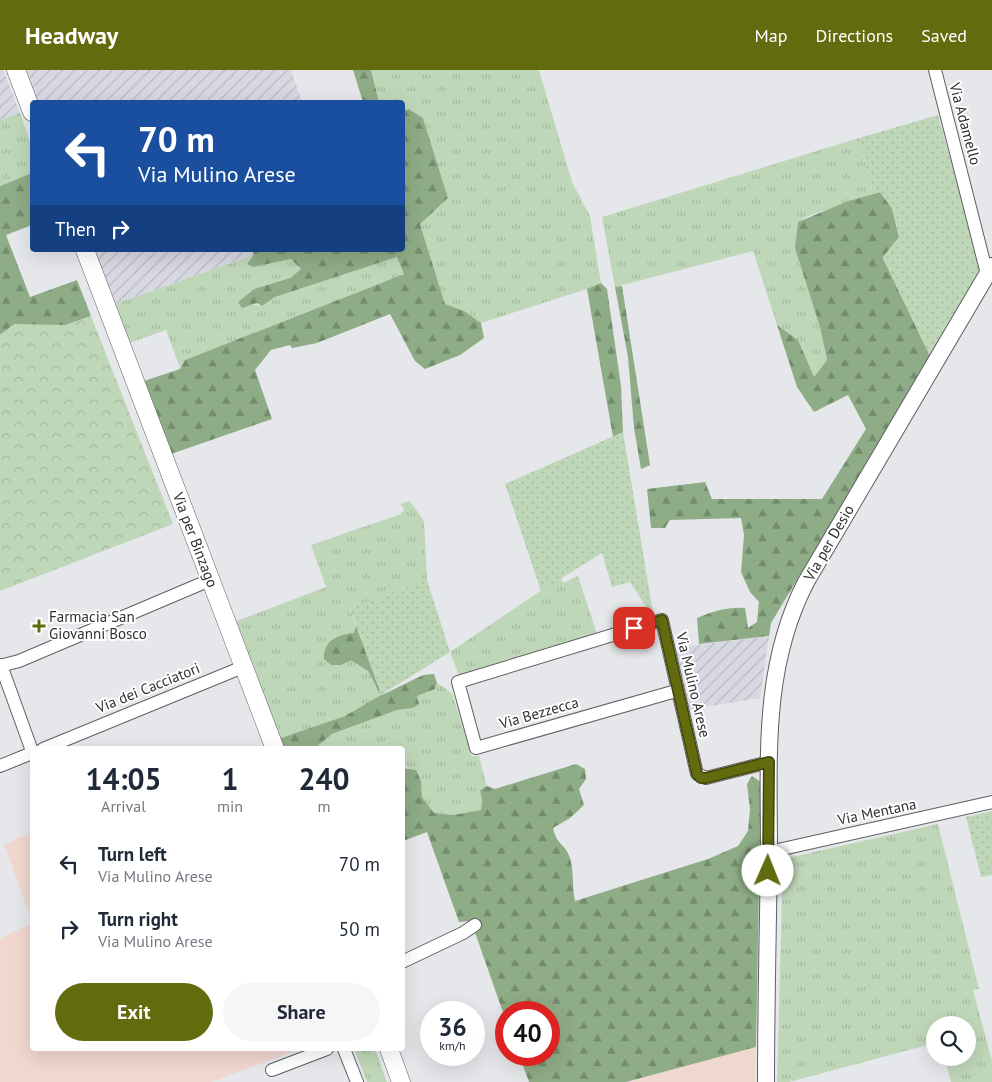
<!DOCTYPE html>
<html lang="en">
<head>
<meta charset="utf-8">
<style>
	:root { --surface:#fff; --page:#f6f6f7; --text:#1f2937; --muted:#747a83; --accent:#636b0f }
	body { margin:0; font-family:"PT Sans",sans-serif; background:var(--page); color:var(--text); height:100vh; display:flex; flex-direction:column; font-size:19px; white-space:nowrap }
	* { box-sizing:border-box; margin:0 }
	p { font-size:16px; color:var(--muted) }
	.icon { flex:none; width:28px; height:28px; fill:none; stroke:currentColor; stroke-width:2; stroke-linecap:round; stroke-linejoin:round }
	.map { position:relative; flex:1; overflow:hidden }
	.panel { position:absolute; left:30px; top:676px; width:375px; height:305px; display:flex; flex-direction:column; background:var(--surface); border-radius:5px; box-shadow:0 5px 20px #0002 }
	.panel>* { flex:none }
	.banner { position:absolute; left:30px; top:30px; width:375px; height:152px; border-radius:5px; box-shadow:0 5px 20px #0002; background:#1a4fa0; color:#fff; overflow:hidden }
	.buttons { position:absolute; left:926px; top:946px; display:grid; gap:10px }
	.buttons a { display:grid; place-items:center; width:50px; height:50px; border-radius:50%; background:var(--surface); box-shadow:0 5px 20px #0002; font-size:25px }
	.speed { position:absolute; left:420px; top:931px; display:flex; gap:10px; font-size:25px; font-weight:700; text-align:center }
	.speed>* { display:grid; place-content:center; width:65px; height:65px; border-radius:50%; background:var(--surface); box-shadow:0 5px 20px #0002; line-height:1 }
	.speed small { font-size:12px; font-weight:400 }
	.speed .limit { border:8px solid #d22; background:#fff; color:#111 }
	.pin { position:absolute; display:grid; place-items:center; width:42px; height:42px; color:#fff; margin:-21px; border-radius:10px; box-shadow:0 2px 8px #0006 }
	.me { position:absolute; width:55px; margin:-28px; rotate:1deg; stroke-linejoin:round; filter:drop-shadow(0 0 4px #0008) }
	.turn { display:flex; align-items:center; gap:18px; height:105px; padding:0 25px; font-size:22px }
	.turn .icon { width:65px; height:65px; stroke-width:2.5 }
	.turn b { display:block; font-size:35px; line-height:42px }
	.then { display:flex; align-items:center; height:48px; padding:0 25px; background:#0003; gap:10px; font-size:19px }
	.eta { display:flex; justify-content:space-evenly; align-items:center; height:85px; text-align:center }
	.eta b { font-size:30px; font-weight:700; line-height:35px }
	.action { display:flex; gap:10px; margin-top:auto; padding:10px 25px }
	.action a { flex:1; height:58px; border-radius:30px; background:var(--accent); color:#fff; font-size:20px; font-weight:700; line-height:58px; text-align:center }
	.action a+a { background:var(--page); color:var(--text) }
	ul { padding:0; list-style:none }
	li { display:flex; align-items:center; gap:15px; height:65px; padding:0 25px }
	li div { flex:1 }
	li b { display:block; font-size:19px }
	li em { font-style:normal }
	header { display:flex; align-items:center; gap:30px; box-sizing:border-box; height:70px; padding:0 25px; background:var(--accent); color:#fff }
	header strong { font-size:24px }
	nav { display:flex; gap:28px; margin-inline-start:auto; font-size:18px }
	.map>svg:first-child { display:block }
</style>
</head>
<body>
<header>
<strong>Headway</strong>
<nav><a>Map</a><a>Directions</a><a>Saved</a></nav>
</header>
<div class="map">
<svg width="992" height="1012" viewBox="0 0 992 1012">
	<defs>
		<pattern id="industrial-furrows" width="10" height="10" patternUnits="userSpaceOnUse" patternTransform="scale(1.25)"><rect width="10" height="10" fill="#d7d8e2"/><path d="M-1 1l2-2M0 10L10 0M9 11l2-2" fill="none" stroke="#b9bac2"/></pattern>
		<pattern id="grass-tufts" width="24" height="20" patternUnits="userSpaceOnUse" patternTransform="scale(1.25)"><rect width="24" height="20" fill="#bfd7b9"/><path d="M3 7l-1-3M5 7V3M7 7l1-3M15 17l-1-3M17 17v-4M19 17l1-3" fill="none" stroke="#a4b9a0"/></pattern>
		<pattern id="forest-firs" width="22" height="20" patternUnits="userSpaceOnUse" patternTransform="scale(1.25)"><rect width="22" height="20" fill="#8eac86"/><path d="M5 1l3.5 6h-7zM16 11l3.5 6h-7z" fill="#748c6e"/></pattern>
		<pattern id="park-crowns" width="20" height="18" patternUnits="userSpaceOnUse" patternTransform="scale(1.25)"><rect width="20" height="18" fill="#bfd7b9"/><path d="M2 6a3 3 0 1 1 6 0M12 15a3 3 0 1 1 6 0" fill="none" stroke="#a4b9a0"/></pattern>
		<pattern id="garden-dots" width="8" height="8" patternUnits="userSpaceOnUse" patternTransform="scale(1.25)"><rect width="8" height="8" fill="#bfd7b9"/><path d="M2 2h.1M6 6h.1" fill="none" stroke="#a4b9a0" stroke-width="1.8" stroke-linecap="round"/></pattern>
	</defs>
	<rect width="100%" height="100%" fill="#e6e7ea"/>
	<path fill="#f0d7d0" d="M32,763V852L4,774Z
		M32,853V979H300L211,1012H0V869Z
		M756,977L755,1012H628L718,987Z"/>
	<path fill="url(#industrial-furrows)" d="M0,0H3L20,43L0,50Z
		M21,0H291L302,32H33Z
		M88,180H252L254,185L109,236Z
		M769,566L760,628L686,640L674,578Z"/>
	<path fill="url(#grass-tufts)" d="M371,0H539L572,112L590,146L601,213L587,219L481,253L464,241L445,234L420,153L448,128L423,48L410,39L403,41L402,32H379Z
		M20,43L32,77V103L0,116V50Z
		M859,68L873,124L806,147L798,152L827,290L813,308L798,270L777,255L753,181L615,217L602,147Z
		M254,185L291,189L301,199L290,208L254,219L238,232L262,236L275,227L397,187L404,204L185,290L180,298L166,260L124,275L109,236Z
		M410,431L424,451L427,510L350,539L381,625L345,646L278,669L234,552L326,517L311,475L401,444L404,439L400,434Z
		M578,506L598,567L461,611L450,582L561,507L563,513Z
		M437,613L452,623L472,686H479L487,716L480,720L482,730L481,740L453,745L434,743L422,727L421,711L408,697L403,698L402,679H314L332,664L397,640L414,638L417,626L435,619Z
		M938,754L979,919L973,920L992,991V1012H951L945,988H968V955H935V973L789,1012H777L783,789Z
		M354,979H375L387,1012H367Z"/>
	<path fill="url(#forest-firs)" d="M353,0H371L379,32H363Z
		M409,39L423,48L448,128L420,154L445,234L464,241L481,253L484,268L460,285L425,299L415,291L390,244L317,273L292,278L290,275L271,280L255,300L272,349L168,385L138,313L180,299L185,290L404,204L397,187L275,227L262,236L257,233L242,238L238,232L254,219L290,208L301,199L291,189L253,197L247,194L254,185L252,180H402L403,41Z
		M32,103V155L6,165L30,227L77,210L91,246L66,255H15L0,265V116Z
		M880,122L892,138L899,167L883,188L931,288L771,553L769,566L699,574L697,548C714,541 727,537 745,538L748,558L757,552L759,532L750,522L741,502L744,465L741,448L670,450L665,458H651L647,419L705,412L712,429H822L866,359L848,325L814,342L797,317L777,255L798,270L814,307L827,290L820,257L795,178L798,152L846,132Z
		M601,213L607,219L621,316L623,362L613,367L587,219Z
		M622,216L650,395L641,399L634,358L628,287L615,217Z
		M356,556L382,625L423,605L434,604L437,613L435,619L417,626L419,634L413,638L397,640L332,664L314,679H281L278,669L345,646L381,625L368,601L351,590L341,595H331L324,589C323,571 338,564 354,563Z
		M576,694L585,699L586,709L579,719L584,735L570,748L553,758C557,776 565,773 570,788C574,801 572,817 575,831L708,789L738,776L748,761L750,739L747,714L752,706L761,712L756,977L626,1012H529L519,985H549V942H506V951L471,851L459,852L427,762L403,771V698L416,700L421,711L422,727L434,743L453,745L481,740L482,730L480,720L487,716L495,719Z"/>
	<path fill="url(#park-crowns)" d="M91,246L173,454L0,521V265L14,254L66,255Z"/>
	<path fill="url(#garden-dots)" d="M938,45L981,199L931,288L883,187L899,167L892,138L880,122L873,124L859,68Z
		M623,362L654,549L630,512L612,517L602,483L541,521L505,414Z
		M427,510L450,582L381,625L350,538Z
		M992,741V805L981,807L966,747Z"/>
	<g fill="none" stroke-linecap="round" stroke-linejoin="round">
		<g stroke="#5f5f62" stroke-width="14">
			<path id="minor" d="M935,0L987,204
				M1,595L32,681
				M0,596L19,591L210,510
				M676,621L476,678L458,612L662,550L697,704L706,708L769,692
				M43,679L243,597
				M0,696L32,683
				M769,782L992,732
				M402,892L463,863L475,855
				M344,979L357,1012
				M272,1000L327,979"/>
		</g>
		<g stroke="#5f5f62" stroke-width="18">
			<path id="tertiary" d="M766,1012C766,935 768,858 769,781C769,688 762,597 806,512L992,196"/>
		</g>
		<g stroke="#5f5f62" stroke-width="19">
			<path id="secondary" d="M16,0L32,42
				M85,180L275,679
				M389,979L401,1012"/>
		</g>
		<use href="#minor" stroke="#fff" stroke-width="12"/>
		<use href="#tertiary" stroke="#fff" stroke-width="16"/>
		<use href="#secondary" stroke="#fff" stroke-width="18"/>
	</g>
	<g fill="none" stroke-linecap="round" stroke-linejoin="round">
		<g stroke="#40460a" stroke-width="12">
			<path id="route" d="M634,558L662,550L697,704L701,708H706L769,692L768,801"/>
		</g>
		<use href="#route" stroke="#636b0f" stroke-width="9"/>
	</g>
	<path fill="#636b0f" stroke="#fff" stroke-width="2" d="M36.5 548.5h5v5h5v5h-5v5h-5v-5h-5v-5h5z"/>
	<g text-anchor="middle" stroke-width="4" stroke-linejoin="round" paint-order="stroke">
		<g font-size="15" fill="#303032" stroke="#fff">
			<text transform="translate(965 54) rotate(75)" y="5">Via Adamello</text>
			<text transform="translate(195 470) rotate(69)" y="5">Via per Binzago</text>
			<text transform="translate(829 473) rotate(-60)" y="5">Via per Desio</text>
			<text transform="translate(693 615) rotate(77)" y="5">Via Mulino Arese</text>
			<text transform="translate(148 618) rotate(-22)" y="5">Via dei Cacciatori</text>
			<text transform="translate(539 643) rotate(-16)" y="5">Via Bezzecca</text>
			<text transform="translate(877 742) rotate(-12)" y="5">Via Mentana</text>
		</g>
		<g font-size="15" fill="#303032" stroke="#fff" text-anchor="start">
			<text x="49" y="552">Farmacia San<tspan x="49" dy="17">Giovanni Bosco</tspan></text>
		</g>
	</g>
</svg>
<div class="buttons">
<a><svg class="icon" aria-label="search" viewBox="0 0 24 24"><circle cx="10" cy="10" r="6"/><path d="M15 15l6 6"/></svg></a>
</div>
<div class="speed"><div>36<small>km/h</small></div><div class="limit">40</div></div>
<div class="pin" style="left:634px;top:558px;background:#d93025"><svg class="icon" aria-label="arrive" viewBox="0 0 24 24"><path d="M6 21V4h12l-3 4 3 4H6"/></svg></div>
<svg class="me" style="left:768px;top:801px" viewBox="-20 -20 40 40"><circle r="19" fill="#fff"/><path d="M0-13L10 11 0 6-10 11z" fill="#636b0f"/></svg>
<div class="banner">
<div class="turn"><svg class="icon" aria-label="left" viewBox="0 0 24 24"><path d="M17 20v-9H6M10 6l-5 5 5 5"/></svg><div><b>70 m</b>Via Mulino Arese</div></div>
<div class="then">Then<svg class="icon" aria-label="right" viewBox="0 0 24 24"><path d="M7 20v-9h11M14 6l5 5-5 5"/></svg></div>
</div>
<section class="panel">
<div class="eta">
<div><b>14:05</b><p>Arrival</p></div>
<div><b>1</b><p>min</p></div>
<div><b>240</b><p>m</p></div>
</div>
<ul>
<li><svg class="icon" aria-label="left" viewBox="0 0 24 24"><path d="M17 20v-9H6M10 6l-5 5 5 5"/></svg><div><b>Turn left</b><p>Via Mulino Arese</p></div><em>70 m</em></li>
<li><svg class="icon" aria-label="right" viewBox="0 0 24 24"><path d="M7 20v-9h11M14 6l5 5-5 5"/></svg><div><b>Turn right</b><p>Via Mulino Arese</p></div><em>50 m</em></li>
</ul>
<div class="action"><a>Exit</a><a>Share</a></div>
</section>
</div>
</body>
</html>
